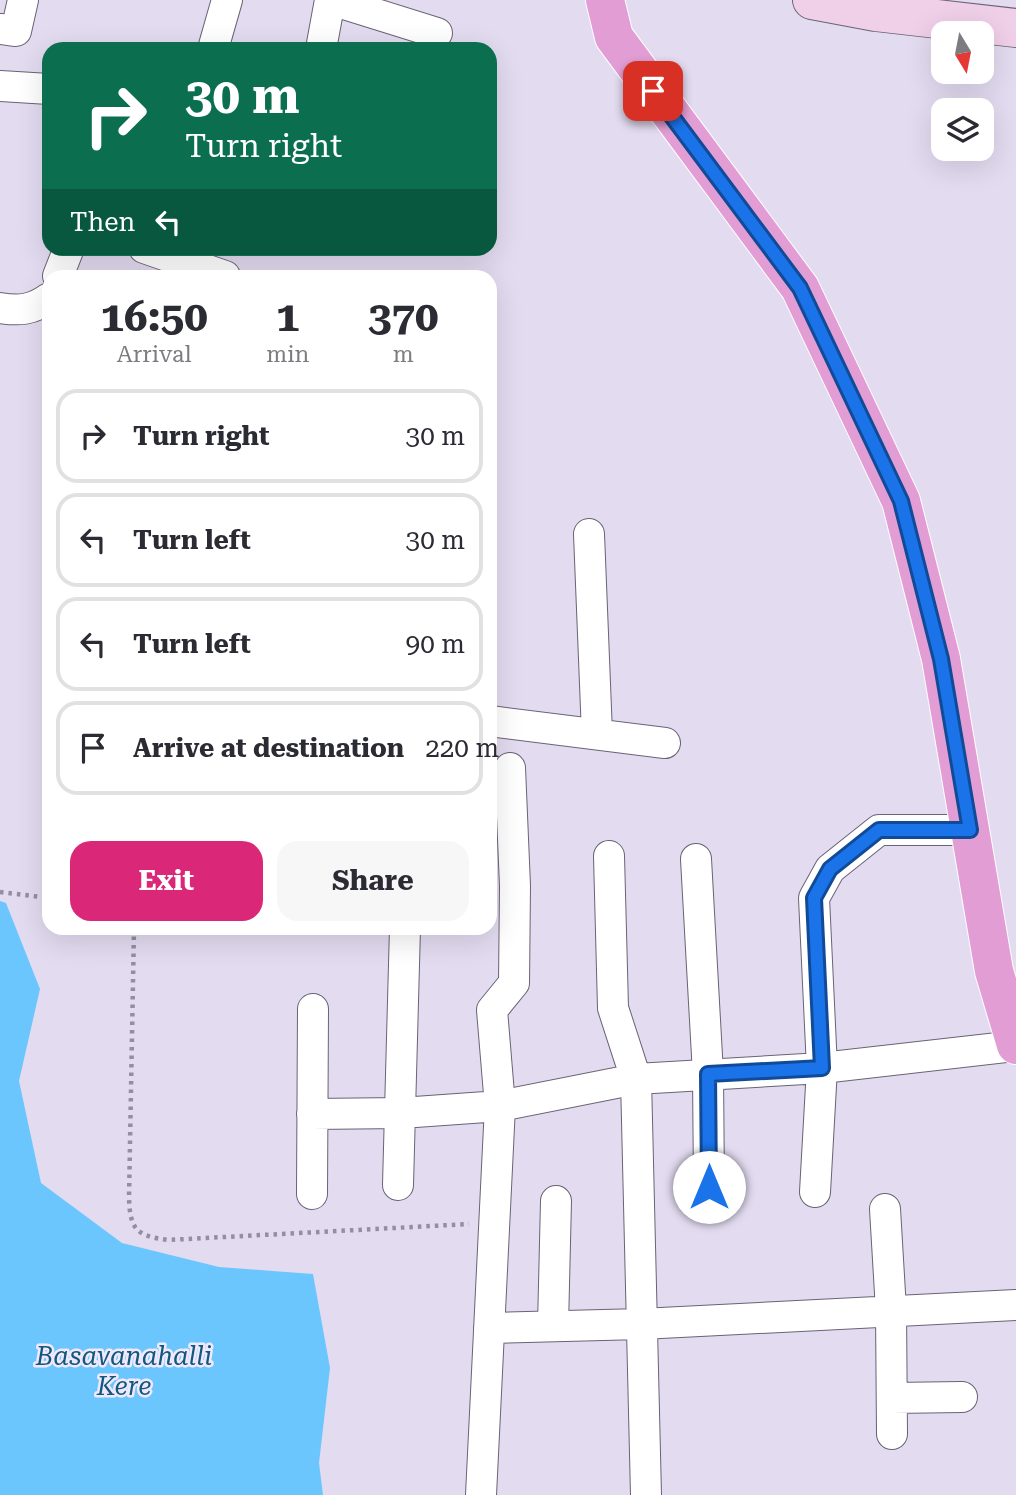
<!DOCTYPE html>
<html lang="en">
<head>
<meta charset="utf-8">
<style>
	:root { --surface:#fff; --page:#f7f7f7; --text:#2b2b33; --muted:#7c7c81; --line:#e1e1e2; --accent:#db2777 }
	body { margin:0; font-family:"Roboto Serif",serif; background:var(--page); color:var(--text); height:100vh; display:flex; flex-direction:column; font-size:26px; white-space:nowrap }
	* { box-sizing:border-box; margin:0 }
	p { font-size:23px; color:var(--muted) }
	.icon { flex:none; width:38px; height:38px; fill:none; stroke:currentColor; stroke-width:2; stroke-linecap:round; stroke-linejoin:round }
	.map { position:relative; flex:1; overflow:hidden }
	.details { position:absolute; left:42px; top:270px; width:455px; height:665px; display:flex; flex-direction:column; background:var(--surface); border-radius:21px; box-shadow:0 7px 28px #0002 }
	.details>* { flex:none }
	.banner { position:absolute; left:42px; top:42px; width:455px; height:214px; border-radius:21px; box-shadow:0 7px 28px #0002; background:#0b6e4f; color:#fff; overflow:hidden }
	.needle { width:46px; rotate:170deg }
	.tools { position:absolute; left:931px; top:21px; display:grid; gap:14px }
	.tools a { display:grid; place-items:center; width:63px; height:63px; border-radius:14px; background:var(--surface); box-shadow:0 7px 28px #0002; font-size:35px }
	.pin { position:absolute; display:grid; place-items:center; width:60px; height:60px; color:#fff; margin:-30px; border-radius:14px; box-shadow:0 4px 10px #0006 }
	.me { position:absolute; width:77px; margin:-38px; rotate:0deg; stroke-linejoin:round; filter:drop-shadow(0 0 5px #0008) }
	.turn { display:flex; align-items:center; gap:24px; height:147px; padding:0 28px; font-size:32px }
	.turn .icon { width:91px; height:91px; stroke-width:2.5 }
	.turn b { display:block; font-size:49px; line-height:60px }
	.then { display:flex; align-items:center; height:66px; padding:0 28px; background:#0003; gap:14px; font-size:26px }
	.eta { display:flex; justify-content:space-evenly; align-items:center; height:119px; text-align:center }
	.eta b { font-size:42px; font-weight:700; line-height:49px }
	.primary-button { display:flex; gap:14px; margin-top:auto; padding:14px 28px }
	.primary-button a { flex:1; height:80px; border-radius:21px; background:var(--accent); color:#fff; font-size:28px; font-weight:700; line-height:80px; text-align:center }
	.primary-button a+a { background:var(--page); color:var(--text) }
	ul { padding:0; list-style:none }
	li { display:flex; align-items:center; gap:21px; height:94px; margin:0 14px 10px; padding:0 14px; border:4px solid var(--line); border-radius:21px }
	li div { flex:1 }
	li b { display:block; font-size:26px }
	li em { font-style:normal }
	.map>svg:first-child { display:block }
</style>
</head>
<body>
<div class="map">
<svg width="1016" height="1495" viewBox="0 0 1016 1495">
	<rect width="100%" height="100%" fill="#e3dbf0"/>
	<path fill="#6cc6fe" d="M0,901L6,903L40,989L19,1081L41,1183L122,1243L219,1267L313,1274L330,1368L319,1463L323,1495H0Z"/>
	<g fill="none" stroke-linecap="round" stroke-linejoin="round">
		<g stroke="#6a6374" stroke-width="32">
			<path id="minor" d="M331,0L437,33
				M0,29L16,31L23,0
				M213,49L227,0
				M321,49L330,0
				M0,86L49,89
				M144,248L225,276
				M58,276L69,248
				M0,308C20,311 32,310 49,298
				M589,534L597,734
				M490,721L665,743
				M609,856L613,1008L636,1079L646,1495
				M696,859L708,1074L709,1187
				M312,1114L401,1113L500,1106L636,1079L822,1068L1016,1046
				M398,1185L405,928
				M815,1192L822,1068L814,898L830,869L879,830H970
				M312,1194L313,1009
				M885,1209L891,1310L892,1434
				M553,1326L556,1201
				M489,1328L641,1324L1016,1305
				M892,1398L962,1397
				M481,1495L500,1106L492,1010L514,983L515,886L510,768"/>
		</g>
		<g stroke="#6a6374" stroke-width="40">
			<path id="secondary" d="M812,0L876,12L1016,28"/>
		</g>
		<g stroke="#fff" stroke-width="40">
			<path id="primary" d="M605,0L614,37L800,288L901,501L941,659L994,971L1016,1045"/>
		</g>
		<path stroke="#948e9e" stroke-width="4.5" stroke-dasharray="3.5 5" stroke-linecap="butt" d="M0,892L49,898
			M134,928L129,1198C130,1230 137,1236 168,1240L469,1224"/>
		<use href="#minor" stroke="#fff" stroke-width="30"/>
		<use href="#secondary" stroke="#f0cfe9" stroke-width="38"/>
		<use href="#primary" stroke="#e29ed4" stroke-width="38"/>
	</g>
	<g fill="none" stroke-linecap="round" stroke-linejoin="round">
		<g stroke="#114b97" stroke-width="18">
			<path id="route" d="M653,91L800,288L901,501L941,659L970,830H879L830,869L814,898L822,1068L708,1074L709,1187"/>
		</g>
		<use href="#route" stroke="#1a73e8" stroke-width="12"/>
	</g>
	<g text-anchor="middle" stroke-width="5" stroke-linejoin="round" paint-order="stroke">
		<g font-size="26" font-style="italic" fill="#12577c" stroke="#f0e8fd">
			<text x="124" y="1365">Basavanahalli<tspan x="124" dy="30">Kere</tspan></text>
		</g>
	</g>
</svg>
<div class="tools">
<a><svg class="needle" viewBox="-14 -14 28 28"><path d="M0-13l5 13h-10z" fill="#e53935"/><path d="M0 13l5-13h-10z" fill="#7c7c81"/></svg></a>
<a><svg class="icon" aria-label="layers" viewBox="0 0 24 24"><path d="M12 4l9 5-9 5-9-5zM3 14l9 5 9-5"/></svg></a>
</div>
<div class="pin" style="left:653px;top:91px;background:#d93025"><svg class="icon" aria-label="arrive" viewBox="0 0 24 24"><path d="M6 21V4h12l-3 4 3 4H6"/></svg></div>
<svg class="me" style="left:709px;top:1187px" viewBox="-20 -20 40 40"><circle r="19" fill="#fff"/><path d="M0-13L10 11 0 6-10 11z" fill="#1a73e8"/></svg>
<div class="banner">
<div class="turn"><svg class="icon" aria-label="right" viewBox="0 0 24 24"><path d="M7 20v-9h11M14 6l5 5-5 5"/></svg><div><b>30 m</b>Turn right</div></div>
<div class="then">Then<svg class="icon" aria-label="left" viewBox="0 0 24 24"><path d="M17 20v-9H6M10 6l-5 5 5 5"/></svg></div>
</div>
<section class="details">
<div class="eta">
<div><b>16:50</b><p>Arrival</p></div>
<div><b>1</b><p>min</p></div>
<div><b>370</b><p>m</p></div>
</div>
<ul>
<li><svg class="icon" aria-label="right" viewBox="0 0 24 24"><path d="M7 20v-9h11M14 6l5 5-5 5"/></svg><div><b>Turn right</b></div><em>30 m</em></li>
<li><svg class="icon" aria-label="left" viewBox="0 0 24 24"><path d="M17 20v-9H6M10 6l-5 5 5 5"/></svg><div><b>Turn left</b></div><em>30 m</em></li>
<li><svg class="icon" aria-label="left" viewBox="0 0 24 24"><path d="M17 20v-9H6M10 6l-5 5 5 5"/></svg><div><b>Turn left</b></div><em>90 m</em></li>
<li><svg class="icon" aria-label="arrive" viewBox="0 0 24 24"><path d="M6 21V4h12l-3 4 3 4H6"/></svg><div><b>Arrive at destination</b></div><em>220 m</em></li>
</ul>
<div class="primary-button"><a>Exit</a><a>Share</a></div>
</section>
</div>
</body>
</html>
